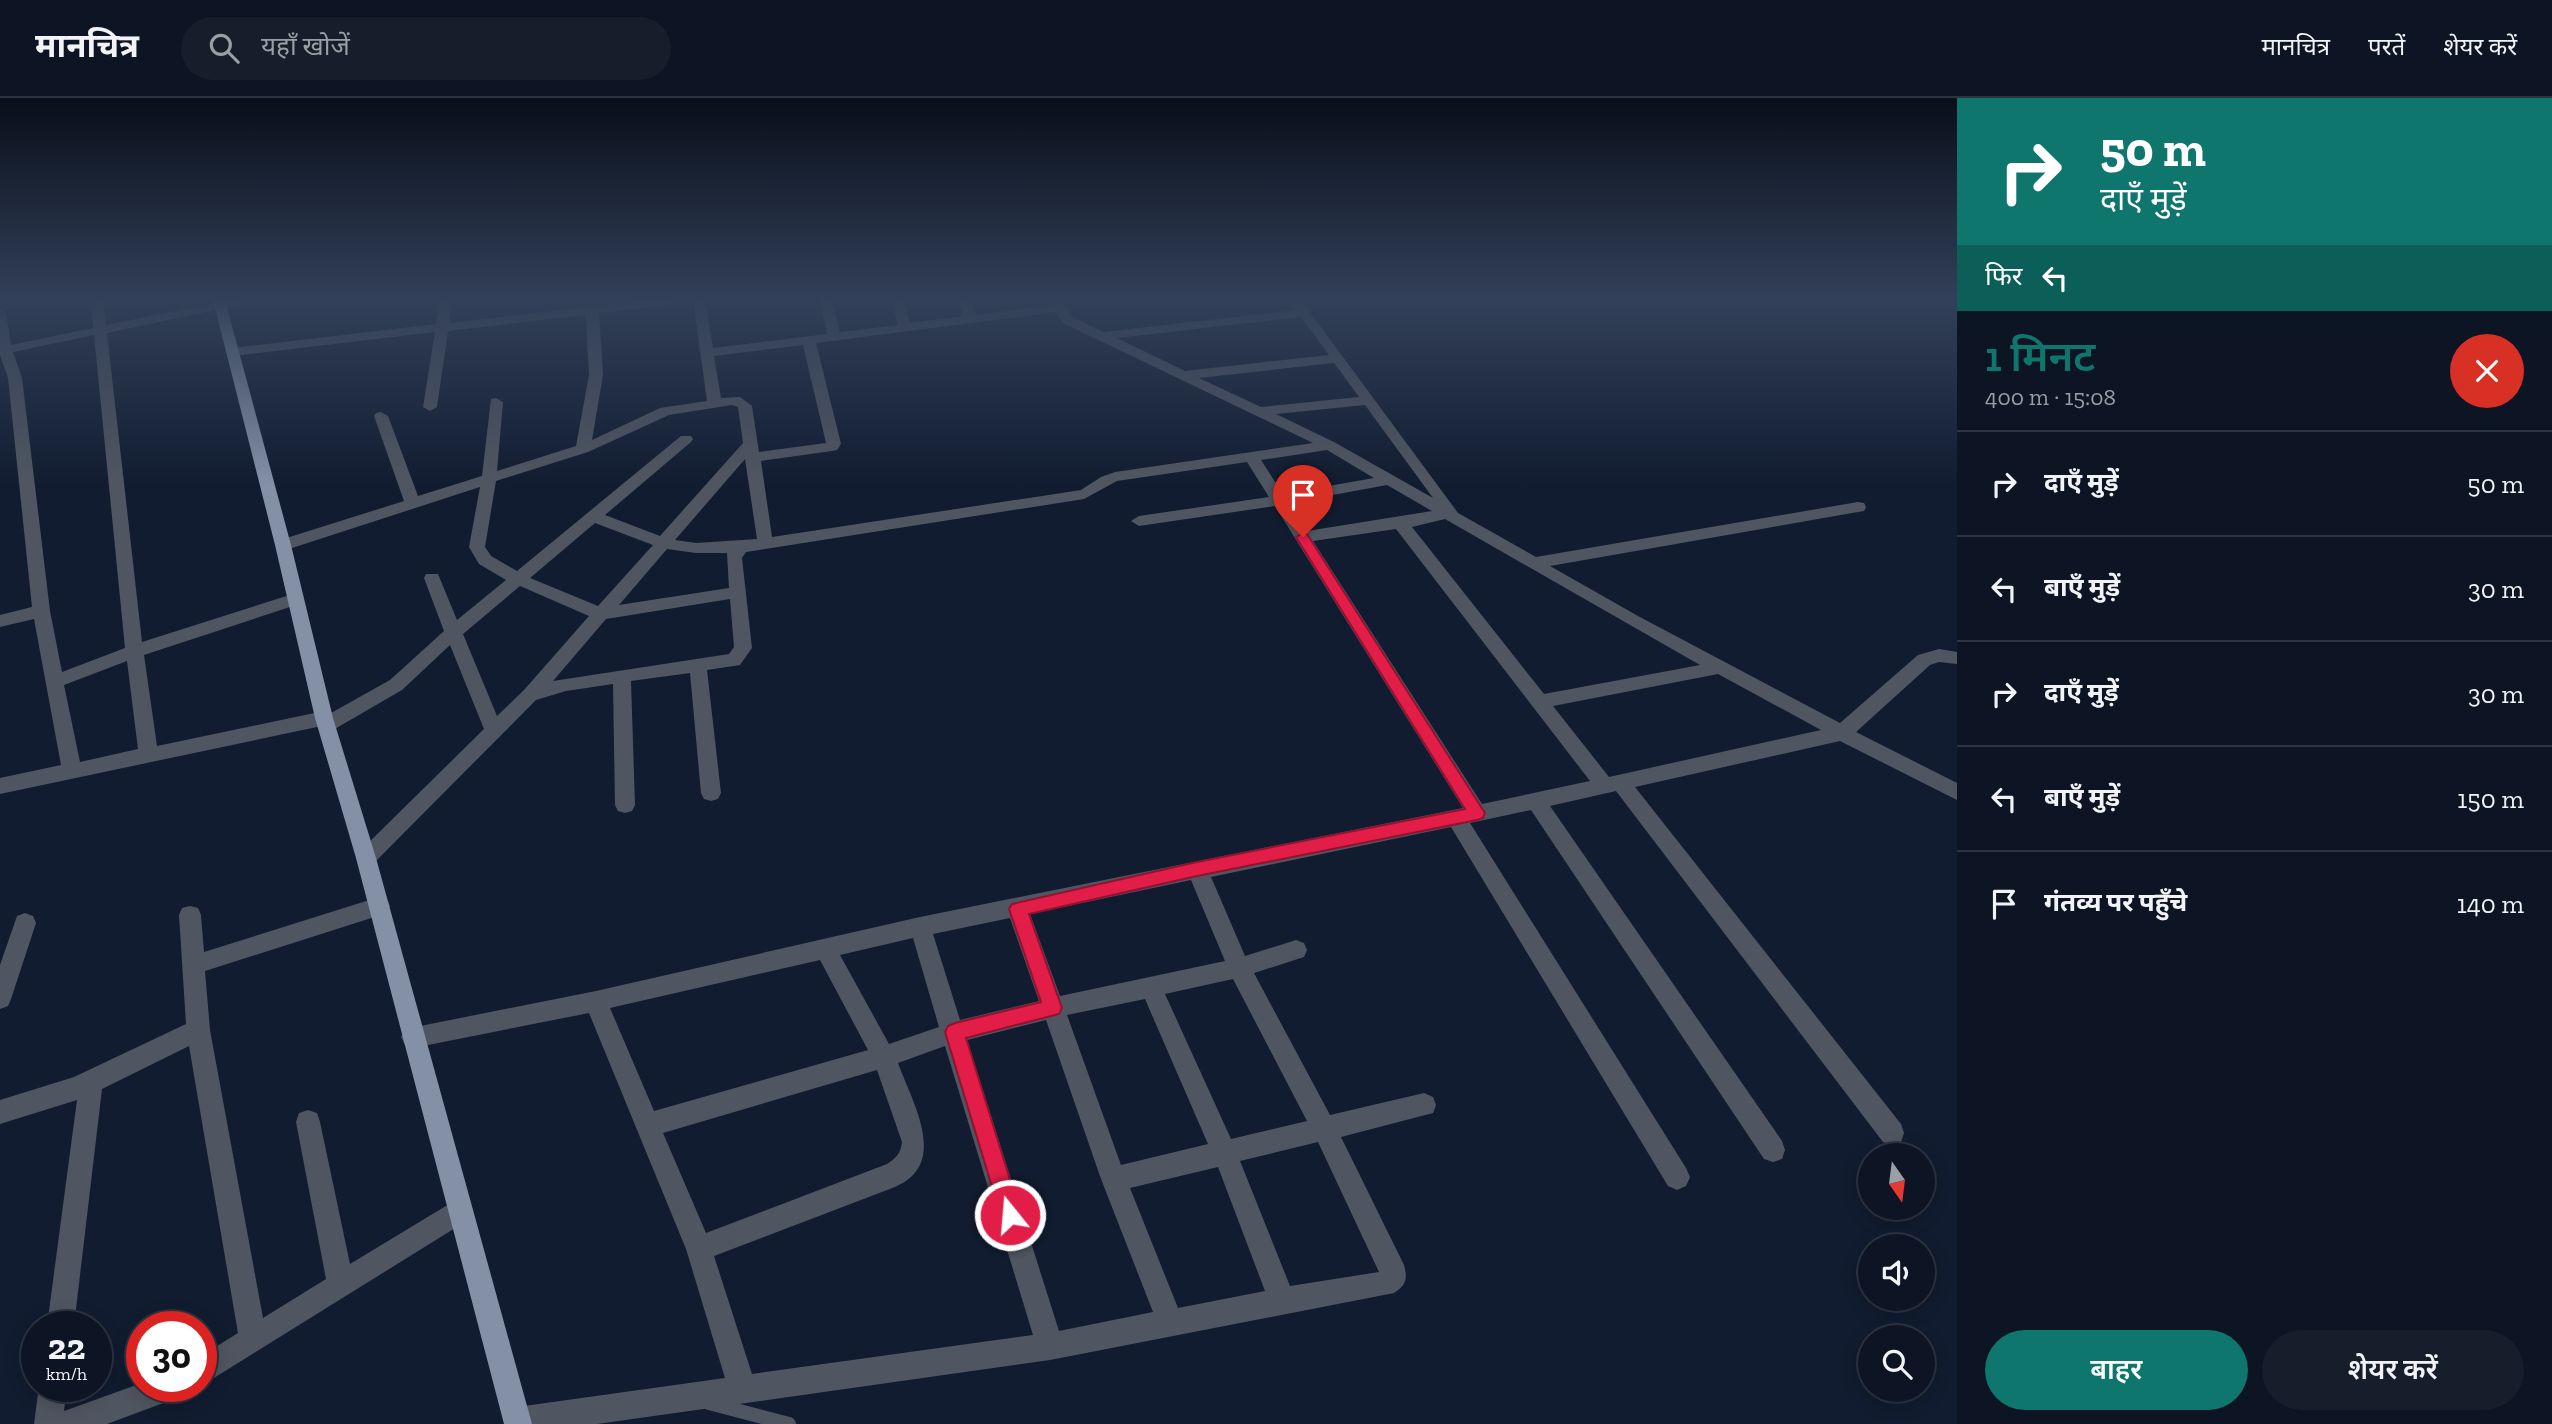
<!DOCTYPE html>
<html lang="hi">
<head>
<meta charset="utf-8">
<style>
	:root { --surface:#0d1524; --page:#161e2c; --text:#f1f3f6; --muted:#9a9fa6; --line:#2d3441; --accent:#0f766e }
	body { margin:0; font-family:"Zilla Slab","Noto Sans Devanagari",serif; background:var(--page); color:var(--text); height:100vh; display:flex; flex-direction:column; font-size:26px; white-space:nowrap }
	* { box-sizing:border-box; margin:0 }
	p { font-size:23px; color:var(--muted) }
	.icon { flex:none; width:38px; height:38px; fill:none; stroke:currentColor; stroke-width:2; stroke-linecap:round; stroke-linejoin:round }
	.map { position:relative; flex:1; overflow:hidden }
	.panel { display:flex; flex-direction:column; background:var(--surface); width:595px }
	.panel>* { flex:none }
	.banner { background:#0f766e; color:#fff; overflow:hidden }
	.needle { width:46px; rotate:166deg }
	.controls { position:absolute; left:1858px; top:1045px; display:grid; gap:14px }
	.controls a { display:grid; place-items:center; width:77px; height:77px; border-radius:50%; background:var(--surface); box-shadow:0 4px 18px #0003,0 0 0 2px var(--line); font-size:35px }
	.speed { position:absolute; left:21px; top:1213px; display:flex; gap:14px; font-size:35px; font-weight:700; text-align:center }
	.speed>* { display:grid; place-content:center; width:91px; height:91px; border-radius:50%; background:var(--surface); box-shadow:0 4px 18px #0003,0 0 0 2px var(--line); line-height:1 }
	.speed small { font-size:18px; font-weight:400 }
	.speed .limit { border:10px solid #d22; background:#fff; color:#111 }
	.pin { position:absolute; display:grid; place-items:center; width:60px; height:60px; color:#fff; margin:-72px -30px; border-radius:50% 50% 50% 0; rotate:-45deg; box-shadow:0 0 7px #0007 }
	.pin .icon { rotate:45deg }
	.me { position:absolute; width:77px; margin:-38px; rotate:343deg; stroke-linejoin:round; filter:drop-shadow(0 0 5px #0008) }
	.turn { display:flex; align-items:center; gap:24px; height:147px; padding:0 28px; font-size:32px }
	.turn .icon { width:91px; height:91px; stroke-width:2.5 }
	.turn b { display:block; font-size:49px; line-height:60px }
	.then { display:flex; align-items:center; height:66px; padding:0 28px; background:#0003; gap:14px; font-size:26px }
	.round { display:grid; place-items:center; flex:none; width:74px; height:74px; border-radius:37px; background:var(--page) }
	.overview { display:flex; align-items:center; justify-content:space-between; height:119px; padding:0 28px }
	h1 { font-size:42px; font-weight:600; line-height:52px; color:var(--accent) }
	.button { display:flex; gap:14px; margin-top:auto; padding:14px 28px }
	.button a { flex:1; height:80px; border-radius:42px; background:var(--accent); color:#fff; font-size:28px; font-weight:600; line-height:80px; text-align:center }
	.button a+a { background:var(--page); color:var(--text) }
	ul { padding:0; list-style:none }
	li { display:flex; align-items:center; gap:21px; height:105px; padding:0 28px; border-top:2px solid var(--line) }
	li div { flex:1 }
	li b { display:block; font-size:26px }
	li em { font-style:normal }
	header { display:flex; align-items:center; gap:42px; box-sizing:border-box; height:98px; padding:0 35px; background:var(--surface); border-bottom:2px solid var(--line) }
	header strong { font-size:33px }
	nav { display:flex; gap:38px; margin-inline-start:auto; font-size:24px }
	.search { width:490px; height:63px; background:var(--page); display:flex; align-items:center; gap:18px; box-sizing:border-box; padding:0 24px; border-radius:38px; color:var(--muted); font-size:26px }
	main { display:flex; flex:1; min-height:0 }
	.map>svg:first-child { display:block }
</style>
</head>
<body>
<header>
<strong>मानचित्र</strong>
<div class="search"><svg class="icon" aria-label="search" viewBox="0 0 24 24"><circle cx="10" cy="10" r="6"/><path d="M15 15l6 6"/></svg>यहाँ खोजें</div>
<nav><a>मानचित्र</a><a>परतें</a><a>शेयर करें</a></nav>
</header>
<main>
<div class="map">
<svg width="1957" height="1326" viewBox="0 0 1957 1326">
	<rect width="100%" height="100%" fill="#111c30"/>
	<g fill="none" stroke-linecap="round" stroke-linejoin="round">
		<path stroke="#505661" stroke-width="14" d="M709,1305L789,1326"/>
		<path fill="#505661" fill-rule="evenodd" d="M91,202H103L106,227L229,202H251L245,206L107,235L142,544L296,495L304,501L302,505L144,557L157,648L324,613L331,615L390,582L444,533L424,480L426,476H438L457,522L506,482L479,466L469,449L480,389L289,451L283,452L275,447L277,443L404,403L374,318L376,315L381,314L388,318L418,398L482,378L491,301L496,300L503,304L497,373L576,348L589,277L586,217L448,233L437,309L430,313L423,309L435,234L232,258L225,254L232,250L436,226L440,202H452L449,225L648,202H683L677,206L599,215L603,277L592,342L660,310L707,303L693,202H705L713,250L827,236L820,202H832L840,234L898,227L891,202H903L910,225L963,218L958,202H970L976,217L1051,207L1048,202H1060L1073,219L1103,234L1296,212L1289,202H1301L1458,415L1536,459L1858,404L1864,405L1866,409L1864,413L1858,414L1550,468L1638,518L1840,625L1918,557L1939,551L1957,554V566L1939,564L1930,567L1856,634L1957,685V702L1840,643L1635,689L1901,1026L1904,1035L1901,1044L1892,1047L1883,1044L1616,693L1550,708L1782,1043L1785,1052L1782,1061L1773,1064L1764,1061L1531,712L1470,725L1686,1070L1690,1079L1686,1088L1677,1092L1668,1088L1451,729L1211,779L1245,858L1296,842L1304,845L1307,852L1304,859L1254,875L1330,1017L1424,995L1433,999L1436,1007L1433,1015L1341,1039L1404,1167C1408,1181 1406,1187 1394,1195L1050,1262L597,1326H504L507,1313L517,1309L725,1280L686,1151L589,915L413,950L405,947L401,939L405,931L596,893L920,819L1463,710L1275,408L1139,428L1131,423L1139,418L1269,399L1247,364L1117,383L1084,401L746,454L742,460L752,550L740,567L707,572L721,695L718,701L711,703L704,701L701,695L690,575L631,583L635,707L632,713L625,715L618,713L615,707L613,586L566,593L536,602L373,766L366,769L359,766L356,760L359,754L484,631L450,547L402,592L333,632L326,634L317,629L0,696V680L61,667L34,521L0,529V517L32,509L8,280L0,257V211L6,215L11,247L93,230ZM1056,214L1063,225L1313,345L1115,374L1101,379L1081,392L772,439L761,363L832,353L837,352L841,346L816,245ZM1301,219L1329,257L1185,273L1117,240ZM94,237L125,550L62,574L50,513L22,280L13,254ZM803,247L826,345L759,354L752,308L740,299L721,300L714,258ZM1334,265L1359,299L1261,309L1199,280ZM732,307L738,309L743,345L660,438L605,417L691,344L693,341L691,338H681L517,473L491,458L485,449L496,383L588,354L669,317ZM1365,307L1433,400L1334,344L1276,316ZM1327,352L1374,380L1283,396L1261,362ZM745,361L757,441L696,445L675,442ZM1387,387L1432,413L1307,433L1289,405ZM1445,421L1700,567L1544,596L1412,429ZM595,425L653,447L598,508L530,480ZM1396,431L1590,683L1482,706L1313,443ZM667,451L696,455H727L729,490L619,507ZM520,488L589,518L524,592L497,618L463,536ZM730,501L734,549L729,556L553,583L606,521ZM127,563L138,651L80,664L64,587ZM1718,576L1821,632L1609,679L1553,608ZM1191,782L1225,863L1060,898L1030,816ZM1010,820L1039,903L960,922L933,836ZM913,840L939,929L889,946L840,857ZM820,862L868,952L654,1013L610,910ZM1233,881L1307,1023L1231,1041L1165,896ZM1145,901L1208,1046L1121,1067L1067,917ZM1046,922L1101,1081L1153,1214L1059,1233L967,942ZM945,948L1033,1237L752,1276L714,1158L895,1089C950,1066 912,1004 898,965ZM877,972L902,1044C901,1055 896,1060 887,1066L706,1135L663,1035ZM1318,1044L1379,1174L1290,1188L1240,1063ZM1218,1069L1265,1193L1178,1210L1130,1090Z
			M379,799L387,801L390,808L387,815L205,873L210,932L263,1220L326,1181L296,1024L299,1015L308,1012L317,1015L320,1024L350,1166L459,1100L468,1104L472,1113L468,1122L201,1288V1258L238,1235L189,948L102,991L74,1228H47L77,1002L0,1026V1002L74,979L186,926L179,817L182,810L190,808L198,810L201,817L204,854Z
			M25,815L33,818L36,825L11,901L8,908L0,911V867L17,818Z
			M142,1285V1288H186L182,1298L107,1326H34L39,1288H67L64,1313Z"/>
		<path fill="#8390a6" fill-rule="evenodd" d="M213,202H225L291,447L333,620L376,760L532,1326H504L356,760L315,620L275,447Z"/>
	</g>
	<linearGradient id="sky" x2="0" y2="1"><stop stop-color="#090f1a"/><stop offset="0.52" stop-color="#324059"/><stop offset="1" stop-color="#324059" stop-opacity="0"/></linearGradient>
	<rect width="1957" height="387" fill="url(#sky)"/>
	<path fill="#e11d48" stroke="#92132f" stroke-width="2" d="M1303,435L1307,436L1485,715L1483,720L1477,722L1197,778L1029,816L1062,910L1059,916L966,940L1021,1117L1018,1125L1010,1128L1003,1125L945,934L948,928L955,925L1041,904L1009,811L1012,806L1197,764L1465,711L1296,439Z"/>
</svg>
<div class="controls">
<a><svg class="needle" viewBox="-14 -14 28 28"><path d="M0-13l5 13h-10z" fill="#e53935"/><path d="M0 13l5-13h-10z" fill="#9a9fa6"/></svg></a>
<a><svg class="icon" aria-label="sound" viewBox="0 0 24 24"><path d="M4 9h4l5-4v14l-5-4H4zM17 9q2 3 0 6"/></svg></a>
<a><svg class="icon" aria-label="search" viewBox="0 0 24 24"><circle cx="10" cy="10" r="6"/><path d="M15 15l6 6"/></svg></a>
</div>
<div class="speed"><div>22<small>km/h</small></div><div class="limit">30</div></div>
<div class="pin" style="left:1303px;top:439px;background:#d93025"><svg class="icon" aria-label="arrive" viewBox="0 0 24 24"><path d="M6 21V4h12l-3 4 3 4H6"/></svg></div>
<svg class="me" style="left:1010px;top:1117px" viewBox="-20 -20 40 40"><circle r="17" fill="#e11d48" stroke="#fff" stroke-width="3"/><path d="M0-11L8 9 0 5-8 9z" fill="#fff"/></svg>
</div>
<section class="panel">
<div class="banner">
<div class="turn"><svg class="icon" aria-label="right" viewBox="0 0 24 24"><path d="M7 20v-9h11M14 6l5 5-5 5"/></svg><div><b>50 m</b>दाएँ मुड़ें</div></div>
<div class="then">फिर<svg class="icon" aria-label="left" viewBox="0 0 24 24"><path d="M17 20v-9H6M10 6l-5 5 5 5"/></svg></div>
</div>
<div class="overview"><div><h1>1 मिनट</h1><p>400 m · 15:08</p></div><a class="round" style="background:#d93025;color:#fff"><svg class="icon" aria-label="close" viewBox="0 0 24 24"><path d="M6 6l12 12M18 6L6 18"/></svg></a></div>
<ul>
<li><svg class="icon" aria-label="right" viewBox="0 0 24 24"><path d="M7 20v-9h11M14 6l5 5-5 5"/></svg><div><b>दाएँ मुड़ें</b></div><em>50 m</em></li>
<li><svg class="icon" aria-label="left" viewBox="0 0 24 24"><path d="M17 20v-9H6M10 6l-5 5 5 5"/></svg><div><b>बाएँ मुड़ें</b></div><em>30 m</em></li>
<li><svg class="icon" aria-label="right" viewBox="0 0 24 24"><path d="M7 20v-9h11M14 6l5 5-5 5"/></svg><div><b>दाएँ मुड़ें</b></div><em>30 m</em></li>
<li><svg class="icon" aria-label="left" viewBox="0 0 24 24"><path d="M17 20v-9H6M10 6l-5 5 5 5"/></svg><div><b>बाएँ मुड़ें</b></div><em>150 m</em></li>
<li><svg class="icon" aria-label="arrive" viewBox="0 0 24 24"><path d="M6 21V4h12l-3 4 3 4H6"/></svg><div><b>गंतव्य पर पहुँचे</b></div><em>140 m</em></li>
</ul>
<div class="button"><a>बाहर</a><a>शेयर करें</a></div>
</section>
</main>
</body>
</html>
